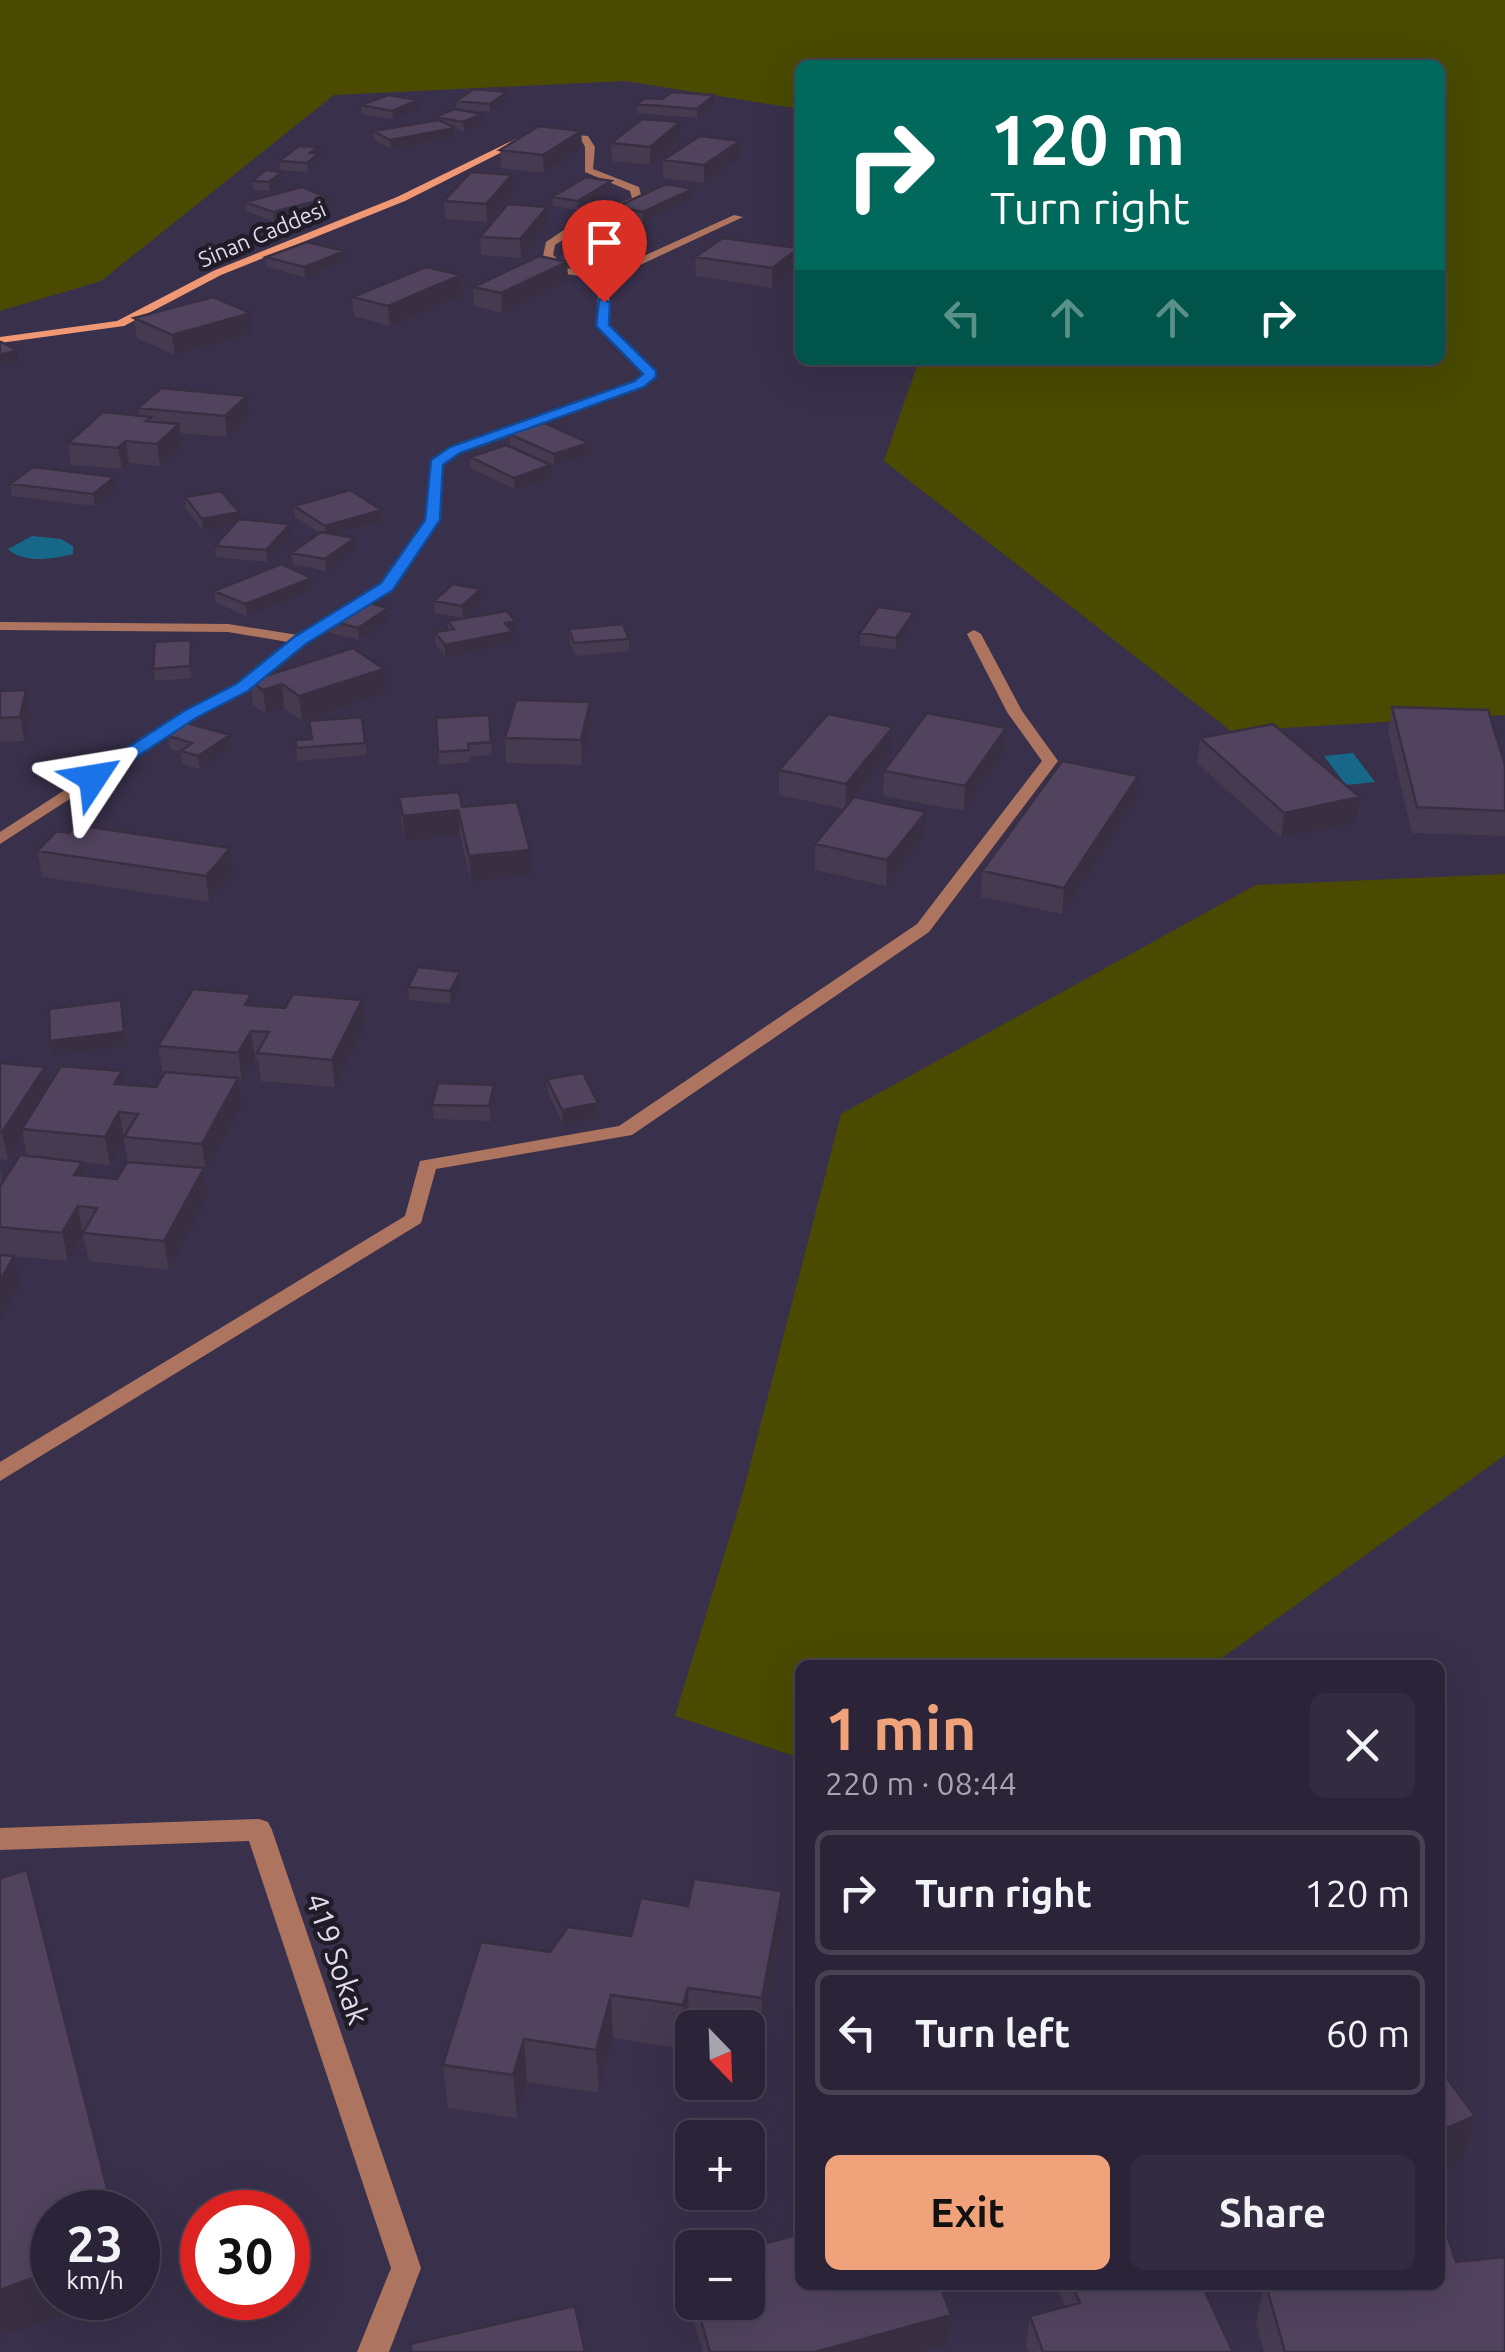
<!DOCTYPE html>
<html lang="en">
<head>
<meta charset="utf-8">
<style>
	:root { --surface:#2b2438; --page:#332c40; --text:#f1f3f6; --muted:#a6a4ae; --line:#474153; --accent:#f0a27a }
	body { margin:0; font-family:Ubuntu,sans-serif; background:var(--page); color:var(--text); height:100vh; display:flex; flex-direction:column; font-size:38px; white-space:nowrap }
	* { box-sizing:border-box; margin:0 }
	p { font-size:32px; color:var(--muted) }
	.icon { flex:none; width:55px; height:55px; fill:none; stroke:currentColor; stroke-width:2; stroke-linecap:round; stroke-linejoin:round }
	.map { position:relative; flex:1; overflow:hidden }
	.panel { position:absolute; left:795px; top:1660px; width:650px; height:630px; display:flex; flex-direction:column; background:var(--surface); border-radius:15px; box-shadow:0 10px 40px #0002,0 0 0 2px var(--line) }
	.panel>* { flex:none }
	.hud { position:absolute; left:795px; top:60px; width:650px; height:305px; border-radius:15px; box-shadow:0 10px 40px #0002,0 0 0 2px var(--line); background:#00695c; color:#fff; overflow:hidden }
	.needle { width:65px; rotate:157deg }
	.controls { position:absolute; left:675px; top:2010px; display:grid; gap:20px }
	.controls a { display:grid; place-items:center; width:90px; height:90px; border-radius:15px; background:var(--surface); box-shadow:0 10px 40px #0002,0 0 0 2px var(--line); font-size:50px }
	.speed { position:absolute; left:30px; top:2190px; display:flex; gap:20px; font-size:50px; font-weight:700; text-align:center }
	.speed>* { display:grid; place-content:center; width:130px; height:130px; border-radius:50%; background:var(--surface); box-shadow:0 10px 40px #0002,0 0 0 2px var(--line); line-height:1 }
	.speed small { font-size:25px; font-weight:400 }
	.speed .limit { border:15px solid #d22; background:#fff; color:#111 }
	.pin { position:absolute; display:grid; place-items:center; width:85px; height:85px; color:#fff; margin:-102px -42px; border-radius:50% 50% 50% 0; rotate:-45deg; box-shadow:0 0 10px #0007 }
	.pin .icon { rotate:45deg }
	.me { position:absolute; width:110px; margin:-55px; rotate:57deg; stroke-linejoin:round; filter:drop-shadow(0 0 8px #0008) }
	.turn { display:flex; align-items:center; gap:35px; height:210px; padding:0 30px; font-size:45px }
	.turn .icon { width:130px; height:130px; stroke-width:2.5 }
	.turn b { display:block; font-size:70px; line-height:85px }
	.lanes { display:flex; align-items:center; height:95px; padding:0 30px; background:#0003; justify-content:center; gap:50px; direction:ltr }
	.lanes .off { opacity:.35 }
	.round { display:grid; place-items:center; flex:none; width:105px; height:105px; border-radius:15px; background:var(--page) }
	.head { display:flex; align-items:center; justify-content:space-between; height:170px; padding:0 30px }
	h1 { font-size:60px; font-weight:700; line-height:75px; color:var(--accent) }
	.action { display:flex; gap:20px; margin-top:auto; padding:20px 30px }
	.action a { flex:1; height:115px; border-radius:15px; background:var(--accent); color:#111; font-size:40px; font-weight:700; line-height:115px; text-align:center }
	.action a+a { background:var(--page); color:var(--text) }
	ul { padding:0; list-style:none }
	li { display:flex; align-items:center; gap:30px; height:125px; margin:0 20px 15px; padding:0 10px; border:5px solid var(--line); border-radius:15px }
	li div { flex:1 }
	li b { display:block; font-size:38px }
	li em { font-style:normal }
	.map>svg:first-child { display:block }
</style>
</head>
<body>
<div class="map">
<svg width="1505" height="2352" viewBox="0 0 1505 2352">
	<rect width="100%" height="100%" fill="#39304b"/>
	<path fill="#4a4b00" d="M0,0H1505V715L1231,731L884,461L919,360H1440V65H800V109L625,81L334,95L101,281L0,311Z
		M1505,874V1455L1212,1665H800V1758L675,1716L741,1500L841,1114L1256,885Z"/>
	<path fill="#176788" d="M32,536L61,539L73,546V554C54,559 23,564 8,549Z
		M1353,753L1375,782L1346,785L1324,756Z"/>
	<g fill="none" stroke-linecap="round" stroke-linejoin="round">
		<path fill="#ad755f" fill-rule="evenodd" d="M554,133L588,136L595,147L593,169L639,187L642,199L578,230L555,245L553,255L567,268L604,274L734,215L743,217L610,279L608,325L655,371V377L644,387L459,453L442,464L440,520L392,589L305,643L247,691L195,718L0,844V832L185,712L237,685L288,642L228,632L0,630V622L228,624L298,635L382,583L426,520L431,460L451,447L636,381L644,374L596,326L599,279L560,273L543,256L546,242L570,226L632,198L630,191L585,172V147L582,141L551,138Z
			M974,630L981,634L1022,711L1058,761L929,932L632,1135L436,1169L421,1223L0,1481V1462L405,1216L420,1161L619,1126L917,924L1042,761L1007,712L967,634Z
			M259,1819L268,1822L272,1830L421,2268L389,2352H357L391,2268L249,1841L0,1850V1828Z"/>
		<path fill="#f09873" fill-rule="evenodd" d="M522,136L530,138L405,201L221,275L124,326L0,343V337L117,321L213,271L397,197Z"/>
	</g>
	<path fill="#463a51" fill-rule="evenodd" d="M507,92L508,100L490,112L457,109L456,101Z
		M637,104H714L697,118L637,113Z
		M361,105L419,109L393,119L362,114Z
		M482,114L483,123L464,131L456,129V137L391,149L374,140L373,131L435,120V117Z
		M581,131L582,148L544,173L501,168L500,150Z
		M680,140L650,165L612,161L611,143Z
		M318,153L320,162L308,172L280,170L279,161Z
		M740,158L704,183L663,178V160Z
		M282,172L283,181L270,191L253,190L252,181Z
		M612,190L578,210L553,206L552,197Z
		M513,193L487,222L445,219L444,201Z
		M329,198L330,207L274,222L247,211L245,202Z
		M693,198L643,222L616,217V207Z
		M547,207L548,225L521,258L481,255L480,237Z
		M618,223L619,233L592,266L567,264L568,281L502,313L474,306L473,287L561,261L560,254Z
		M345,251V260L305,277L267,267L266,257Z
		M695,257L798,267L772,288L696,276Z
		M461,275L463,295L390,326L354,316L352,297Z
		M251,313L253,333L175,355L137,338L134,318Z
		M138,408L249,417L227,437L180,433L182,445L160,466L129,463L122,469L71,465L68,443L139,415Z
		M509,434L590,454L554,465L510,445Z
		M470,457L551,477L515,489L470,468Z
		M10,484L117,488L95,506L12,496Z
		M185,497L239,512L240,520L291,536L267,562L216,557L215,546L235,524L203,530L186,509Z
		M294,506L382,510L383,521L336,535L356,550L326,571L293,564L291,553L320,533L295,517Z
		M312,578L313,589L247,616L216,603L214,591Z
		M481,589L482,601L463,618L435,613L434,601Z
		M914,612L913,624L896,650L860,645V633Z
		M327,620H389L359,640L328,632Z
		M448,621H515L516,633L513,634V644L445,657L436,645L435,632L448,630Z
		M569,629L629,639V651L575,656L570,641Z
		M192,652V678L155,681L153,669Z
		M250,681L386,693L302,721L284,708L266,714L253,705Z
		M26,690L31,714L24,741L0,742V691Z
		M590,702L591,726L582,765L506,763L505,738Z
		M1392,707L1505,765V836L1412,833L1388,731Z
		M489,715L492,755L469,756L470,762L439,765L436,718Z
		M362,717L367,755L297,761L296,748L312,739Z
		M893,727L892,751L855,797L926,812L924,837L886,886L815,870V844L845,809L779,795V770Z
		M168,736L232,748L200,769L182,764L181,752L170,749Z
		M1200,738L1356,823L1281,838L1197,763Z
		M1004,752L964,811L883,796L884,771Z
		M399,797L462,807L532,875L471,882L460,835L405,841L401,822Z
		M1136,801L1062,914L981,897L982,871Z
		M230,848L234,873L209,902L42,877L37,851Z
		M461,985L451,1004L409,1000L408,987Z
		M253,1005L365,1026L335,1087L261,1081L258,1058H255L242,1081L238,1080L242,1106L206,1172H204L208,1196L169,1270L89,1261L83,1235L68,1261L0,1255V1169L3,1182L27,1156L23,1136L8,1160L0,1159V1063L49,1086L122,1071L124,1085L156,1087L164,1074H163L158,1046ZM124,1140L128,1162L117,1179L85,1176L82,1162L110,1165Z
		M547,1079L598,1103L599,1118L563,1124L548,1093Z
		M494,1085L495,1099L491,1121L434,1119L432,1105Z
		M782,1934L761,2042L748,2040V2028H692V2032L689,2031L684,2049L613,2038L599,2093L527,2082L517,2118L448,2108L443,2065L550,1952L631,1936Z
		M1456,2262L1505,2352H1264L1256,2324L1264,2285H1440Z
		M692,2263V2302H748L948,2345L921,2352H703L686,2295V2265Z
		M1056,2285H1202L1233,2352H1029L1026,2345L1030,2316L1065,2307Z"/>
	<path fill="#392f42" d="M507,92L508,100L490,112V104Z
		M714,95V104L697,118V109Z
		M418,100L419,109L393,119L392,111Z
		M482,114L483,123L464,131L463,122Z
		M680,122V140L650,165V147Z
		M455,128L456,137L391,149L390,140Z
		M581,131L582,148L544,173L543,155Z
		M740,141V158L704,183V165Z
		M318,147L320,162L308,172L307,163L310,153Z
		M282,172L283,181L270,191L269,182Z
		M512,175L513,193L487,222L486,204Z
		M611,181L612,190L578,210V201Z
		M693,189V198L643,222V212Z
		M329,198L330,207L274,222L273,212Z
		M547,207L548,225L521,258L520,239Z
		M618,223L619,233L592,266L591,256Z
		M799,248L798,267L772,288V268Z
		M345,251V260L305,277L304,267Z
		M567,262L568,281L502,313L501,293Z
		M461,275L463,295L390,326L388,306Z
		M251,313L253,333L175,355L172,335Z
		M17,350L18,361L0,366V355Z
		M247,396L249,417L227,437L225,416Z
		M179,424L182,445L160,466L157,444Z
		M126,441L129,463L122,469L118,448Z
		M589,443L590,454L554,465V454Z
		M551,465V477L515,489L514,478Z
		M115,477L117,488L95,506L93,494Z
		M382,510L383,521L327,537L325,526Z
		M239,512L241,523L203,530L202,519Z
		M290,524L291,536L267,562L266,550Z
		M355,538L356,550L326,571L325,559Z
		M312,578L313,589L247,616L245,604Z
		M481,589L482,601L463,618L462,606Z
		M388,608L389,620L359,640L358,628Z
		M914,612L913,624L896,650V638Z
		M515,621L516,633L513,634V644L445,657V645L505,623Z
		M191,640L192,652V678L190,666Z
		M384,669L386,693L302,721L299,696Z
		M282,684L284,708L266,714L263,690Z
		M26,690L31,714L24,741L20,717Z
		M590,702L591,726L582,765L581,740Z
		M893,727L892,751L845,809L846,784Z
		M1006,728L1004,752L964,811L965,786Z
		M230,735L232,748L200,769L198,756Z
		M1138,776L1136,801L1062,914L1064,888Z
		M1360,797L1356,823L1281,838L1284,813Z
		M458,810L460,835L405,841L403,816Z
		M926,812L924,837L886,886L887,860Z
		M230,848L234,873L209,902L206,876Z
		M530,850L532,875L471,882L469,856Z
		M460,972L461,985L451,1004L450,991Z
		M251,994L255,1020L245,1005Z
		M121,1000L126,1046L52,1055L50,1041Z
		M362,1000L365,1026L335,1087L332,1060Z
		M251,1031L255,1058L242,1081L238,1053Z
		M45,1067L50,1094L22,1129L23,1136L8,1160L2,1132Z
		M122,1071L126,1099L114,1084Z
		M238,1078L242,1106L206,1172L202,1144Z
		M494,1085L495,1099L491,1121L489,1106Z
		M598,1103L599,1118L563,1124L562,1110Z
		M119,1112L124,1140L110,1165L105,1137Z
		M82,1162L87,1189L74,1175Z
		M204,1168L208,1196L169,1270L164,1241Z
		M78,1206L83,1235L68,1261L62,1233Z
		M14,1256L20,1285L0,1321V1281Z
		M782,1891V1934L761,2042L762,1998Z
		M688,1988L689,2031L684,2049L683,2005Z
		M611,1995L613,2038L599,2093L596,2050Z
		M524,2039L527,2082L517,2118L513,2075Z
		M1475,2116L1463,2159L1440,2169V2131Z
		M52,2271V2298H108L0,2337V2290Z
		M951,2315L948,2345L921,2352H815Z"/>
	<path fill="#51435e" stroke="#392f42" stroke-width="2.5" d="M474,89L507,92L490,104L456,101Z
		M672,92L714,95L697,109L637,104L645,98L662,99Z
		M388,95L418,100L392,111L361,105Z
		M454,109L482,114L463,122L435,117Z
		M642,119L680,122L650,147L611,143Z
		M439,120L455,128L390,140L373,131Z
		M539,126L581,131L543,155L500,150Z
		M700,136L740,141L704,165L663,160Z
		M299,146L318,147L310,153H319L307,163L279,161Z
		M266,170L282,172L269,182L252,181Z
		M471,172L512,175L486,204L444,201Z
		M586,177L611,181L578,201L552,197Z
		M666,184L693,189L643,212L616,207Z
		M302,187L329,198L273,212L245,202Z
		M508,204L547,207L520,239L480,237Z
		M588,221L618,223L591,256L560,254Z
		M723,238L799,248L772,268L695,257Z
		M307,242L345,251L304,267L266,257Z
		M539,256L567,262L501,293L473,287Z
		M426,267L461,275L388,306L352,297Z
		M213,297L251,313L172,335L134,318Z
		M0,342H1L17,350L0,355Z
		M161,388L247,396L225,416L138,408Z
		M103,412L152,417L146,421L179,424L157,444L126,441L118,448L68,443Z
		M545,423L589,443L554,454L509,434Z
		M506,445L551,465L514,478L470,457Z
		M33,467L115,477L93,494L10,484Z
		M350,490L382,510L325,526L294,506Z
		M221,491L239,512L202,519L185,497Z
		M239,519L290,524L266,550L215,546Z
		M321,532L355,538L325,559L291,553Z
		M281,564L312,578L245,604L214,591Z
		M453,584L481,589L462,606L434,601Z
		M357,600L388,608L358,628L327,620Z
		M878,607L914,612L896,638L860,633Z
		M507,611L515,621L505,623L512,632L445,645L435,632L454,629L448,621Z
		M623,624L629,639L574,643L569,629Z
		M191,640L190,666L153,669L155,642Z
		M353,648L384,669L299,696L282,684L263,690L250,681Z
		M26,690L20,717L0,718V691Z
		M516,700L590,702L581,740L505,738Z
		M1392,707L1488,710L1505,765V811L1417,807Z
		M927,713L1006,728L965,786L884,771Z
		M828,714L893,727L846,784L779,770Z
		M489,715L491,742L468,744L469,750L438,752L436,718Z
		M362,717L365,743L296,748V740L312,739L309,721Z
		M187,723L230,735L198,756L181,751L192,743L168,736Z
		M1273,724L1360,797L1284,813L1200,738Z
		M1062,761L1138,776L1064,888L982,871Z
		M459,792L462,807L517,802L530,850L469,856L458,810L403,816L399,797Z
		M854,797L926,812L887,860L815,844Z
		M77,825L230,848L206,876L37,851L57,831L69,833Z
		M418,967L460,972L450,991L408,987Z
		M193,989L251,994L245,1005L285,1008L293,994L362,1000L332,1060L257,1053L269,1032L251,1031L238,1053L158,1046Z
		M121,1000L124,1032L50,1041L49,1009Z
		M0,1063L45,1067L2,1132H0Z
		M61,1066L122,1071L114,1084L156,1087L165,1072L238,1078L202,1144L124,1137L138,1114L119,1112L105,1137L22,1129Z
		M583,1073L598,1103L562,1110L547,1079Z
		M438,1083L494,1085L489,1106L432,1105Z
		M20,1155L82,1162L74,1175L117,1179L127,1162L204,1168L164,1241L83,1233L97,1208L78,1206L62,1233L0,1227V1186Z
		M0,1255L14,1256L0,1281Z
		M27,1870L113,2212H52V2271L0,2290V1878Z
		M694,1879L782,1891L762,1998L688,1988L683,2005L611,1995L596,2050L524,2039L513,2075L443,2065L481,1942L550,1952L568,1927L631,1936L641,1898L688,1906Z
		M1440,2069L1475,2116L1440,2131Z
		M1445,2228L1456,2262L1505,2257V2352H1285L1266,2285H1440V2229Z
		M800,2234V2285H940L951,2315L815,2352H710L696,2302H748V2248Z
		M692,2263V2289L686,2265Z
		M1072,2285H1202L1233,2352H1043L1030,2316L1080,2303Z
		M575,2306L585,2352H412L410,2344Z"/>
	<path fill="#1a73e8" stroke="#114b97" stroke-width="2.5" d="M599,299L610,302L609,325L656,371V377L644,387L460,453L443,465L440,520L393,590L306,644L248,691L196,718L100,781H87V774L184,711L236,684L294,637L381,583L425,520L431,460L450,447L635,381L643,374L596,326Z"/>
	<g text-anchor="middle" stroke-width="9" stroke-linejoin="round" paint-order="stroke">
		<g font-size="22" fill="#e0dbec" stroke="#1f1b27">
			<text transform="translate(262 234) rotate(-23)" y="8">Sinan Caddesi</text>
		</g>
		<g font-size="30" fill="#e0dbec" stroke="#1f1b27">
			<text transform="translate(337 1959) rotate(71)" y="10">419 Sokak</text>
		</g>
	</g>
</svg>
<div class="controls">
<a><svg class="needle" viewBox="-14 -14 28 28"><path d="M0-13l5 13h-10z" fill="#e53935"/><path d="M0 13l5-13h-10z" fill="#a6a4ae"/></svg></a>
<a>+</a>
<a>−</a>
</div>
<div class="speed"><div>23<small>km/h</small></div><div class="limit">30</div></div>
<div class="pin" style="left:604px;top:302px;background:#d93025"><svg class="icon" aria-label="arrive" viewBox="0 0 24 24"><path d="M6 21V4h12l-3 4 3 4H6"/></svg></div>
<svg class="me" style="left:93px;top:778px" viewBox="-20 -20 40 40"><path d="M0-17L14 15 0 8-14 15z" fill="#1a73e8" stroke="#fff" stroke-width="4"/></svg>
<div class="hud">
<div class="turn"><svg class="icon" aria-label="right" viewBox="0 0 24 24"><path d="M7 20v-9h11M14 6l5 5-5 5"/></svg><div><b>120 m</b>Turn right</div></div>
<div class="lanes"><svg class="icon off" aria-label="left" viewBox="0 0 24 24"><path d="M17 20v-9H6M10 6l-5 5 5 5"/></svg><svg class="icon off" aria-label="ahead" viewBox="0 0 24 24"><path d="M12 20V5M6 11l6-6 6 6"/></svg><svg class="icon off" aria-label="ahead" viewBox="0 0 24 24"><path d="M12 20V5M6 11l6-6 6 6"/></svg><svg class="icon" aria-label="right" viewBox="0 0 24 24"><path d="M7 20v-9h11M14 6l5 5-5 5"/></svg></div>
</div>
<section class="panel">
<div class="head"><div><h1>1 min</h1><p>220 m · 08:44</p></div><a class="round"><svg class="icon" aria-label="close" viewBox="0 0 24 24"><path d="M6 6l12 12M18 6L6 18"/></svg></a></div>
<ul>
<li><svg class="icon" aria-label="right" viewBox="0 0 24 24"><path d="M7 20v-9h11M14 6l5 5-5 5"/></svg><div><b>Turn right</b></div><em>120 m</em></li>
<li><svg class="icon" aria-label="left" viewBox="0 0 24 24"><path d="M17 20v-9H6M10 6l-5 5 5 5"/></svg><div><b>Turn left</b></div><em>60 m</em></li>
</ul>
<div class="action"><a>Exit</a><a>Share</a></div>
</section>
</div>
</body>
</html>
